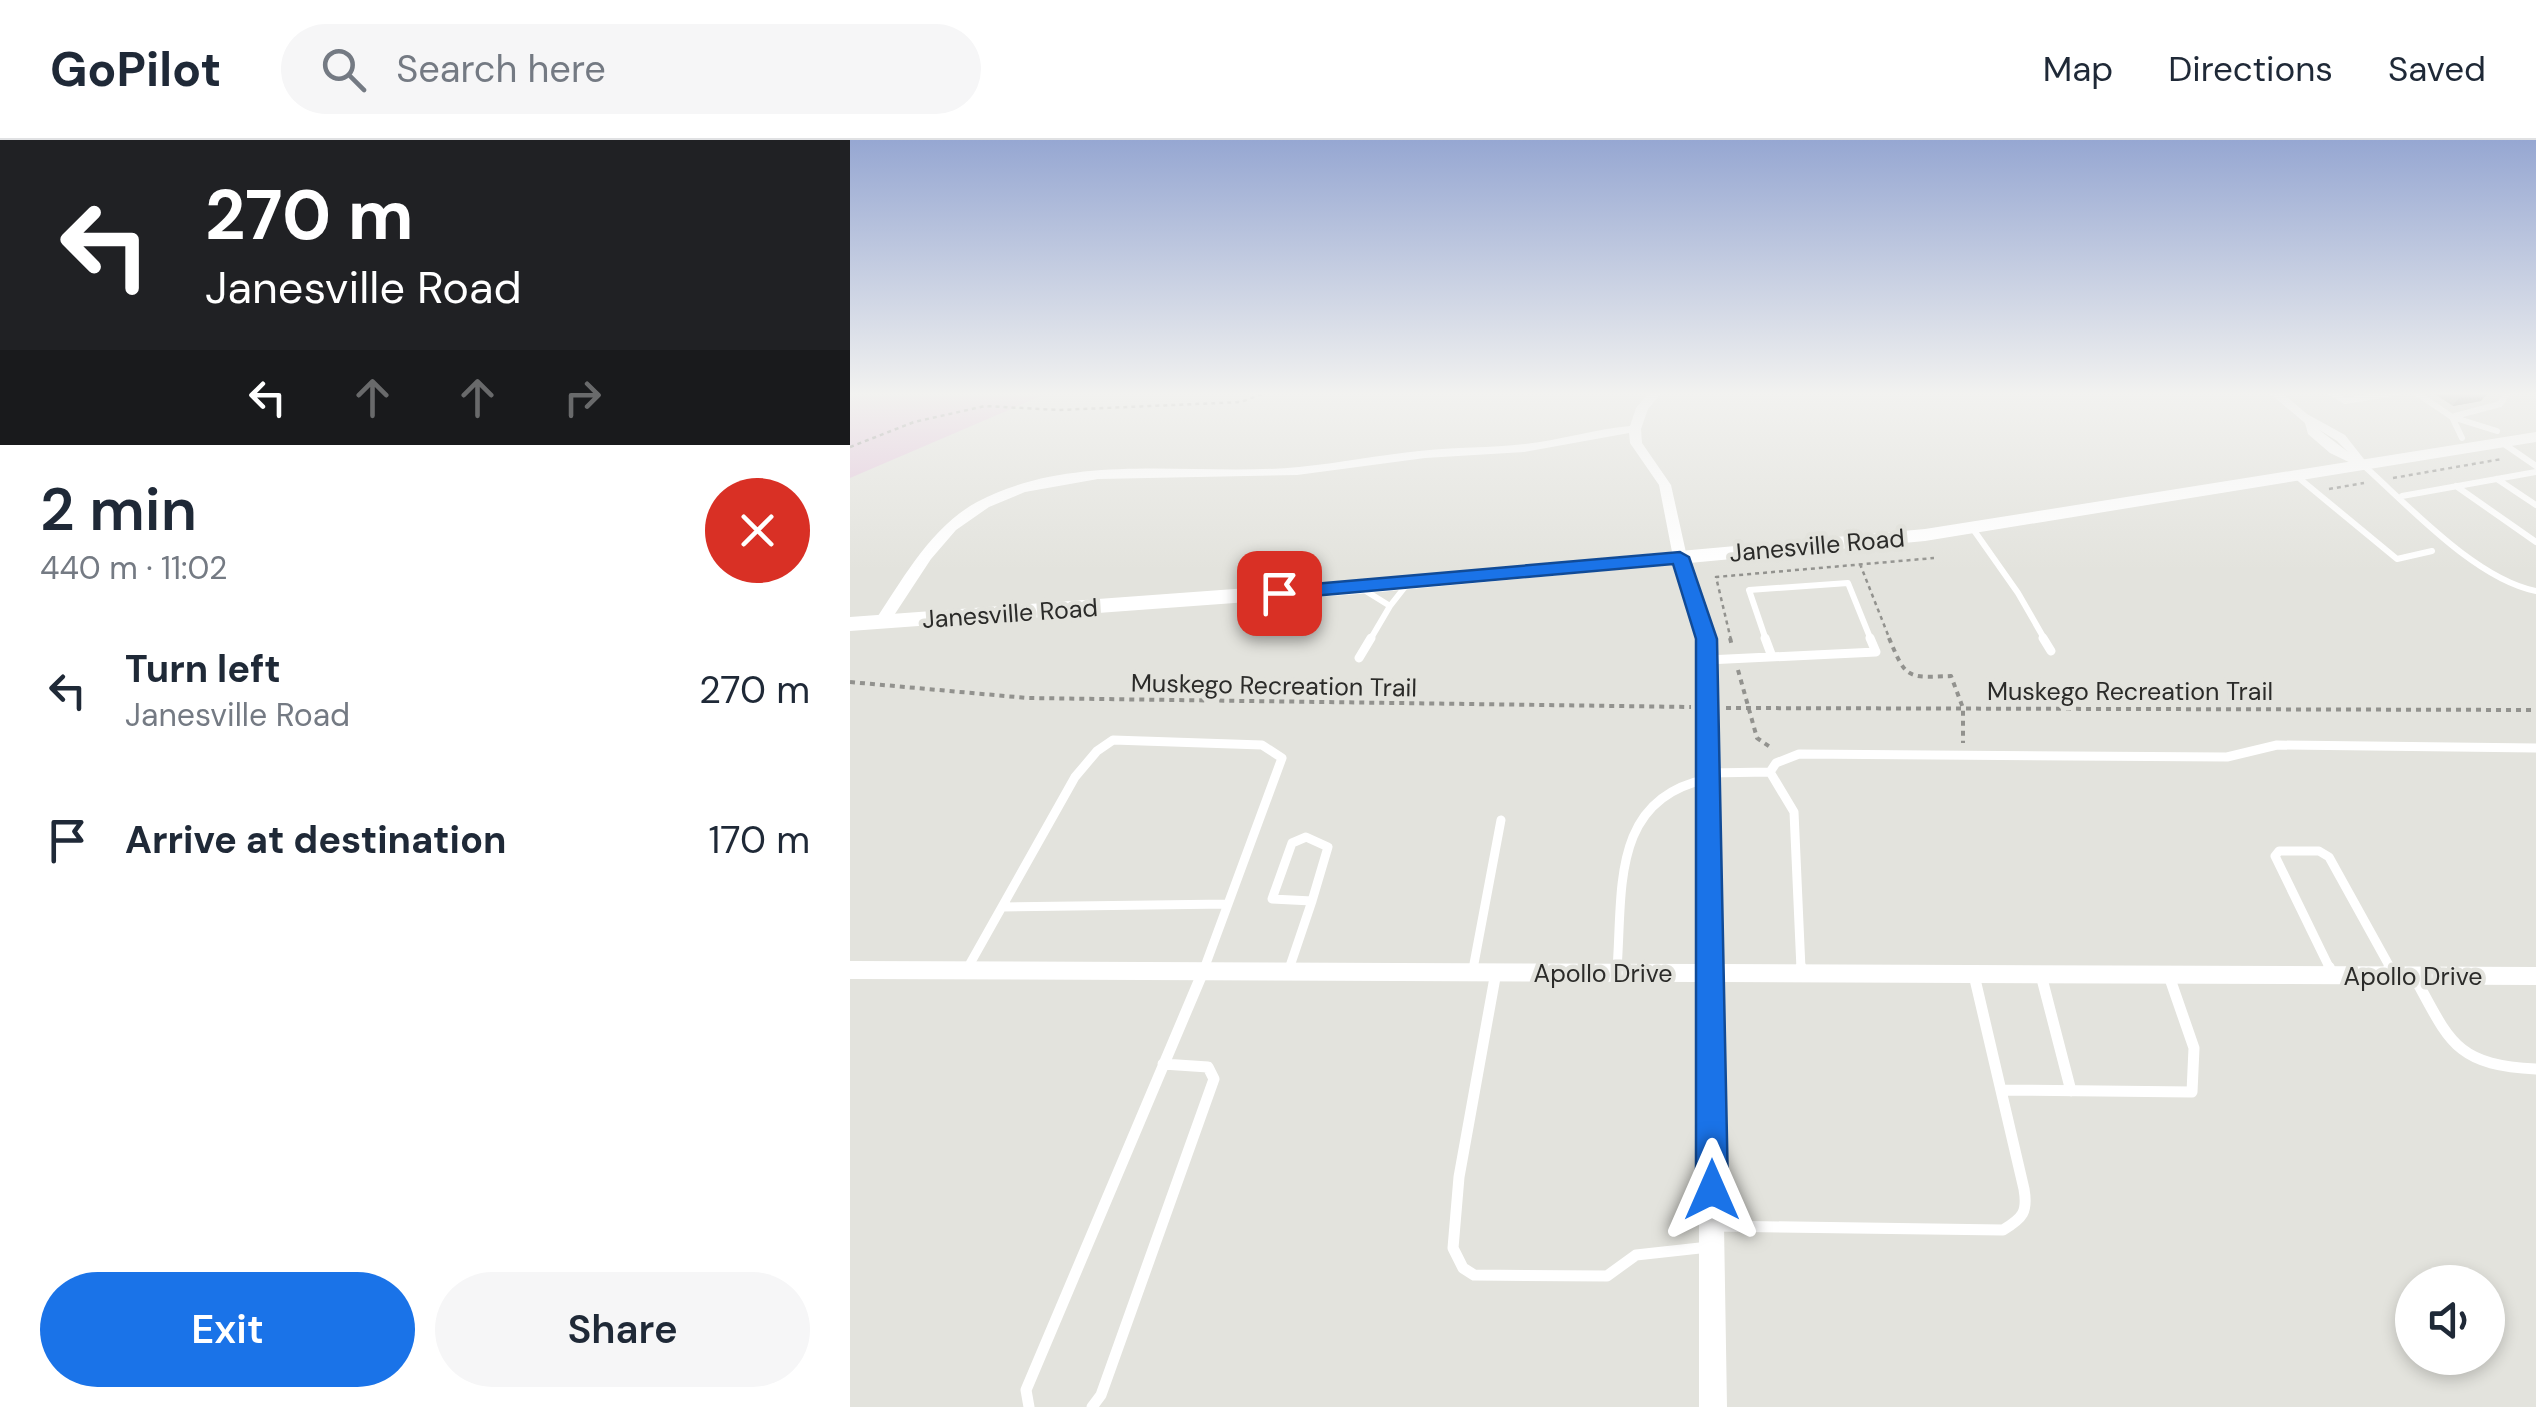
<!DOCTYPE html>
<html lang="en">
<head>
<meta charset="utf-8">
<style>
	:root { --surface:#fff; --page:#f6f6f7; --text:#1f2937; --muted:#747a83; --line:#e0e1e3; --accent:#1a73e8 }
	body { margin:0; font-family:"DM Sans",sans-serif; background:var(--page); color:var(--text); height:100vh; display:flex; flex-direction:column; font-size:38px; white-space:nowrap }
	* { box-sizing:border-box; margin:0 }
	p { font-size:32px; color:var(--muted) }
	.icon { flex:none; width:55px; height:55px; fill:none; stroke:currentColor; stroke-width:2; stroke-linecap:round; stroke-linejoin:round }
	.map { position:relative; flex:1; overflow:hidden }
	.drawer { display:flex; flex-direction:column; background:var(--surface); width:850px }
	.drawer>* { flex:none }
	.top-card { background:#202124; color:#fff; overflow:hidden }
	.buttons { position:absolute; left:1545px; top:1125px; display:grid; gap:20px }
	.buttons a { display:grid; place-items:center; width:110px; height:110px; border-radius:50%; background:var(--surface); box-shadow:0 5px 15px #0003; font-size:50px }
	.pin { position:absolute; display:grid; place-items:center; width:85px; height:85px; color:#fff; margin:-42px; border-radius:20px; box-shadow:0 5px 15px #0006 }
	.me { position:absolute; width:110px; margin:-55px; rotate:0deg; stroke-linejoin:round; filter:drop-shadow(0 0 8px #0008) }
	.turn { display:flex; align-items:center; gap:35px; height:210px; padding:0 40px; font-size:45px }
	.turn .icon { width:130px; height:130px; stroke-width:2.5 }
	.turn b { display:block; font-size:70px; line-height:85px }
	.lanes { display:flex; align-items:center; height:95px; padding:0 40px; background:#0003; justify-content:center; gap:50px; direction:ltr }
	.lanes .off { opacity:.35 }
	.round { display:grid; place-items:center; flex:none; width:105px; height:105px; border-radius:52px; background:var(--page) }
	.headline { display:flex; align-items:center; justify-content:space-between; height:170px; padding:0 40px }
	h1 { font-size:60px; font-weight:600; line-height:75px }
	.action { display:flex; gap:20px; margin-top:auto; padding:20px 40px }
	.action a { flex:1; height:115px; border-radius:60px; background:var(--accent); color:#fff; font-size:40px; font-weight:600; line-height:115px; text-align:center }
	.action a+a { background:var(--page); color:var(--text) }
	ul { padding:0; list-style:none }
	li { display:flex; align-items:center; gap:30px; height:150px; padding:0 40px }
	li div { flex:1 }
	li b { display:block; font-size:38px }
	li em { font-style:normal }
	header { display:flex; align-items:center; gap:60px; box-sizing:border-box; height:140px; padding:0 50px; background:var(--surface); border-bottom:2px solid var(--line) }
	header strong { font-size:48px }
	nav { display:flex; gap:55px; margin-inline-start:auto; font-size:35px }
	.search { width:700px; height:90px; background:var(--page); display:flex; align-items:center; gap:25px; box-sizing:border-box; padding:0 35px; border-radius:55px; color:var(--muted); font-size:38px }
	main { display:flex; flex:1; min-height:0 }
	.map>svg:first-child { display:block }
</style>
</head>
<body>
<header>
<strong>GoPilot</strong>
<div class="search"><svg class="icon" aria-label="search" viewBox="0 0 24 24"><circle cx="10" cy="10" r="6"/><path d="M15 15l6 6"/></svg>Search here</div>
<nav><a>Map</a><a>Directions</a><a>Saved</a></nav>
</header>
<main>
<section class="drawer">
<div class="top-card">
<div class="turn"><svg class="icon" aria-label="left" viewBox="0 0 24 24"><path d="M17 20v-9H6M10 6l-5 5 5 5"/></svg><div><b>270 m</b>Janesville Road</div></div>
<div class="lanes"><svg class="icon" aria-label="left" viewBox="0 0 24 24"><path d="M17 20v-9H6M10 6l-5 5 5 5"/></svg><svg class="icon off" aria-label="ahead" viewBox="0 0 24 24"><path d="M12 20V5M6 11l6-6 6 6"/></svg><svg class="icon off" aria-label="ahead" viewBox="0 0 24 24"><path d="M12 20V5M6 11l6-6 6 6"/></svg><svg class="icon off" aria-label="right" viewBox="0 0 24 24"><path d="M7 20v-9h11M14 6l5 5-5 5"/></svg></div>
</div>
<div class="headline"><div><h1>2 min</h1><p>440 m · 11:02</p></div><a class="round" style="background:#d93025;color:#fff"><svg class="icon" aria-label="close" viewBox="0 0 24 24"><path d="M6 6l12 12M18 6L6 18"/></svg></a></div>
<ul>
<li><svg class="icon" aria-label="left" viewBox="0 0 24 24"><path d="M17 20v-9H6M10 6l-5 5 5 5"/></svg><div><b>Turn left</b><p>Janesville Road</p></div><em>270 m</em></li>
<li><svg class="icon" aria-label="arrive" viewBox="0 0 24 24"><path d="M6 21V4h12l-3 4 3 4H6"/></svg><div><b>Arrive at destination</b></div><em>170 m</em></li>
</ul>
<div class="action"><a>Exit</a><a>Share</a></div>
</section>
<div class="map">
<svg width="1686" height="1267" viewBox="0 0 1686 1267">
	<rect width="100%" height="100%" fill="#e3e3dd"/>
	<path fill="#e4c7dc" d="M0,252H209L198,253L0,338Z"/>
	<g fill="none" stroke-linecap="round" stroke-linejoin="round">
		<path stroke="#92928e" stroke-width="2.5" stroke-dasharray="4 4" stroke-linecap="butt" d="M0,307L64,282L135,266L209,270L391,262L417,252
			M1543,338L1652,319
			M1479,349L1514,343
			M1010,424L1040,500
			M881,500L866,437L1084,418"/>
		<path stroke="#92928e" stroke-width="4" stroke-dasharray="5 5" stroke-linecap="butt" d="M880,498L882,506
			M1039,498C1056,539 1057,538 1101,536L1113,568V603
			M888,530L907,598L923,609
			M0,542L177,558L841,567
			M876,568L1686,570"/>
		<path stroke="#fff" stroke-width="6" d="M1480,252L1495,261L1550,252
			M1565,252L1602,277L1647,291
			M1605,276L1650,264L1658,252
			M1602,277L1612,298
			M1654,304L1686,326
			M1511,323C1557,364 1625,439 1686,451
			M1444,334L1547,419L1582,411
			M1647,339L1686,365
			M1606,346L1686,402
			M1552,356L1686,332
			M1123,389L1168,453L1195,500
			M511,448L540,466L558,443
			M520,500L540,466
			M916,500L899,450L998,443L1021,500"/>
		<path stroke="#fff" stroke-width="9" d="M915,498L921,514
			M1193,498L1201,511
			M509,518L521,498
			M857,520L1026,512L1020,498
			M920,632L944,672L951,829
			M858,633L920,632L926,623L949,614L1377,617L1427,605L1686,608
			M456,697L478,707L462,761L422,759L442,703Z
			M152,767L378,764
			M117,829L225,637L247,611L263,600L412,605L432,618L354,829
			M439,829L462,761
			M623,829L651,680
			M767,829C773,751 760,658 858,639
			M1480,829L1425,716L1429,711H1469L1479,717L1541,829"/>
		<path stroke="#fff" stroke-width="11" d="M951,827V832
			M1479,827L1482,834
			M1539,827L1544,835
			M767,831V827
			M438,832L440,827
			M623,832L624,827
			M646,832L609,1037L603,1108L613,1128L624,1135L757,1136L786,1115L859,1107
			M1191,835L1221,951
			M1564,836C1600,902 1605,925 1686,929
			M1151,950L1342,952L1344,908L1319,836
			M865,1086L1153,1090C1173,1078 1178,1072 1174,1049L1124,835
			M179,1267L176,1250L355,827
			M242,1267L251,1255L364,939L358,927L313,924"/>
		<path fill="#fff" fill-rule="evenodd" d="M800,252H812L798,269L791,289L792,303L821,345L837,417L864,499L869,824L1686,827V845L870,842L877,1267H849V842L0,839V821L849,824L848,499L823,417L809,345L780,303L779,293L674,312L575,318L447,335L248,339L175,352L139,367L106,390L81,419L37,486L32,487L24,482C53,439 80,388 127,362C226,310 343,337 449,327C489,323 529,315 569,311C605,307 640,308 675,304C711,300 745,289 780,286L786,268Z
			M1418,252H1431L1457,274L1495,295L1517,323L1515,326H1507L1480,313L1458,294L1455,283ZM1468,289L1487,301L1498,312Z"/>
		<path fill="#fff" fill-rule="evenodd" d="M1686,292V302L1075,401L508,454L0,491V477L508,440L1075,389Z"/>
	</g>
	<path fill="#a0a19c" d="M1582,252H1638L1631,261L1603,266Z"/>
	<path fill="#82837f" d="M1613,252H1638L1631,261L1603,266Z"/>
	<linearGradient id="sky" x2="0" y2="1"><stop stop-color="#96a7d2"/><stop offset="0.59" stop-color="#f2f2f0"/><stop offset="1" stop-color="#f2f2f0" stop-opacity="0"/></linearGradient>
	<rect width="1686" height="430" fill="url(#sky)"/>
	<path fill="#1a73e8" stroke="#114b97" stroke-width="2.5" d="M830,412L839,417L867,499L878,1050L873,1061L862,1065L851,1061L846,1050V499L823,424L429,459L419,453L429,447Z"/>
	<g text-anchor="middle" stroke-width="9" stroke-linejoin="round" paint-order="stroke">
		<g font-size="25" fill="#2b2b29" stroke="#e3e3dd">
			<text transform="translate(967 405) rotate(-5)" y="9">Janesville Road</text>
			<text transform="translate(160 473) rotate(-4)" y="9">Janesville Road</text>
			<text transform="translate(424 545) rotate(1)" y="9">Muskego Recreation Trail</text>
			<text x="1280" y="560">Muskego Recreation Trail</text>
			<text x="753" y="842">Apollo Drive</text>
			<text x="1563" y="845">Apollo Drive</text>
		</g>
	</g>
</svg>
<div class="buttons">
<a><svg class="icon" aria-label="sound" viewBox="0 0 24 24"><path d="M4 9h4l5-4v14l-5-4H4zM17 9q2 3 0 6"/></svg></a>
</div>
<div class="pin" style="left:429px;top:453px;background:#d93025"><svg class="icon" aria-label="arrive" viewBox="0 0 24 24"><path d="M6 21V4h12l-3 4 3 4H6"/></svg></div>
<svg class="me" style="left:862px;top:1050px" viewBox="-20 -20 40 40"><path d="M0-17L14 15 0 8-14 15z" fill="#1a73e8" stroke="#fff" stroke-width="4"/></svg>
</div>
</main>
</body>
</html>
